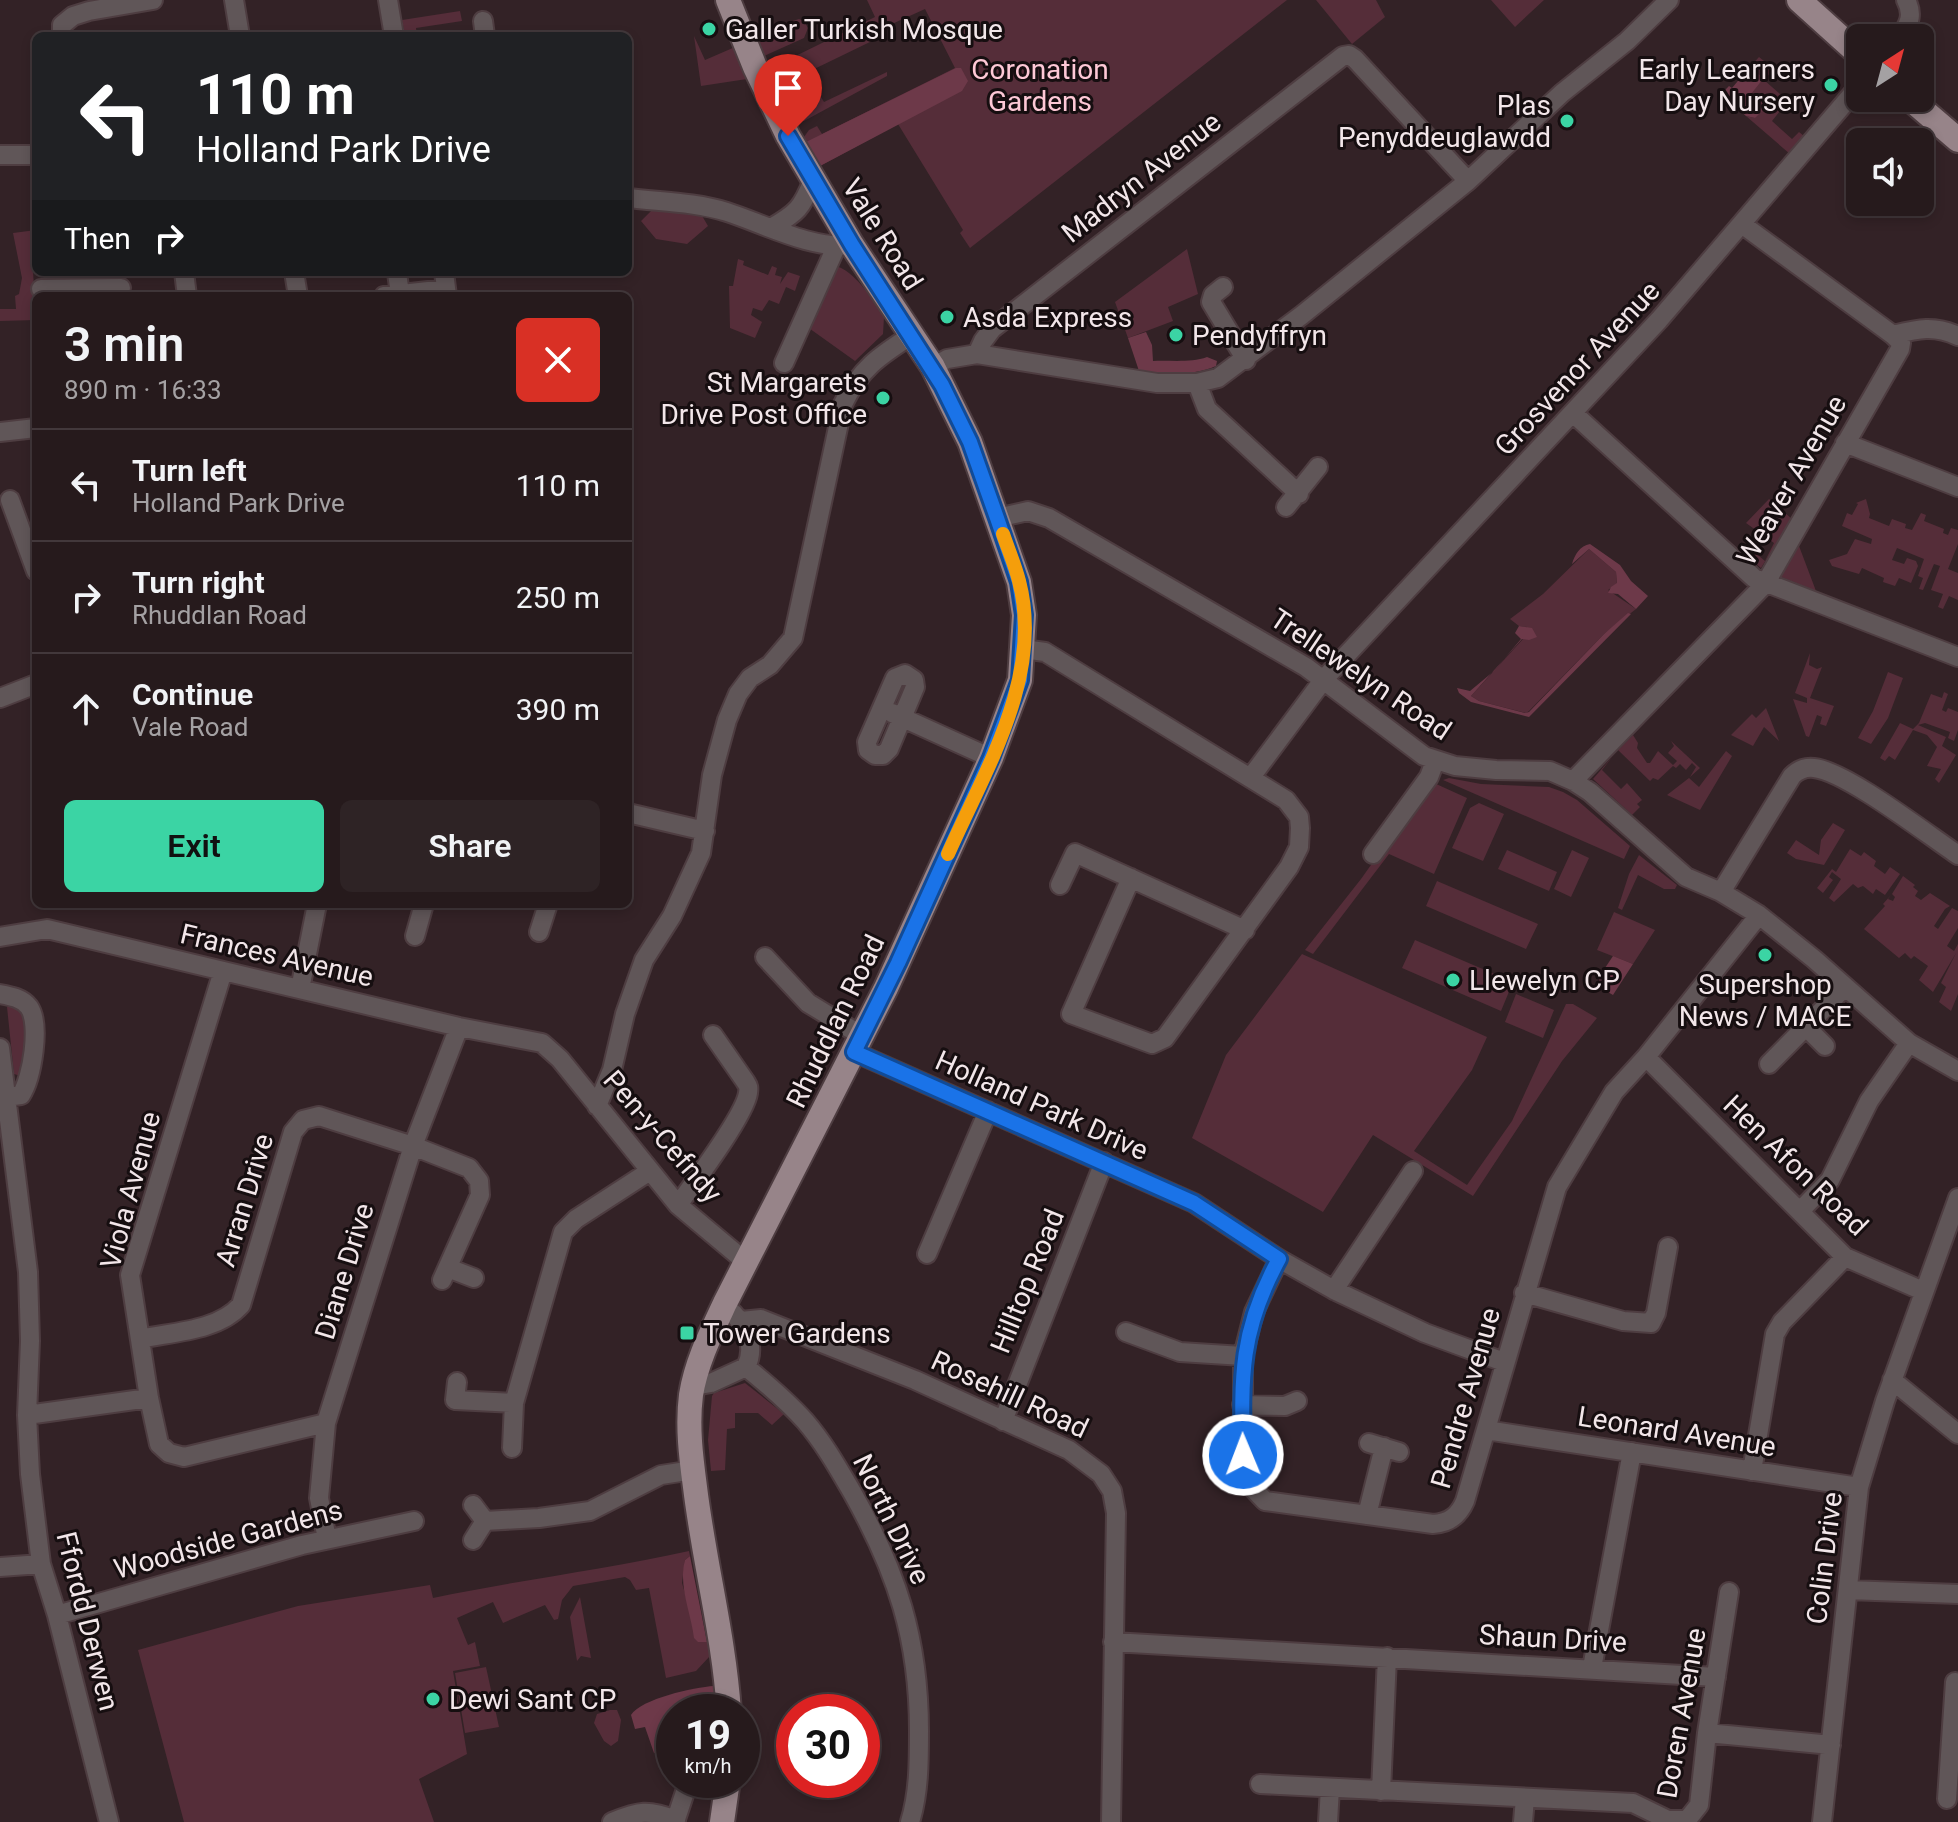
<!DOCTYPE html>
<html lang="en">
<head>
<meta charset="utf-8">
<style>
	:root { --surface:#261a1c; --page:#2e2325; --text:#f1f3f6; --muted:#a4a1a3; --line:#42383b; --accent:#3bd4a4 }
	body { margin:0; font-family:Roboto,sans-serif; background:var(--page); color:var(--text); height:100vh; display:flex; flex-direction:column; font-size:30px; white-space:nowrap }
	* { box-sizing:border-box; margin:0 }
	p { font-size:26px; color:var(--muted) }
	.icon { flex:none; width:44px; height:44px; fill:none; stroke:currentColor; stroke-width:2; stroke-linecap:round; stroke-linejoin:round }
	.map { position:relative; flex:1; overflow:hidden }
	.side { position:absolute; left:32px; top:292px; width:600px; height:616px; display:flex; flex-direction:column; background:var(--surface); border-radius:12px; box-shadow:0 4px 12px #0003,0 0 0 2px var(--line) }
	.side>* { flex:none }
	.banner { position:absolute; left:32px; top:32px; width:600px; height:244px; border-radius:12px; box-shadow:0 4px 12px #0003,0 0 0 2px var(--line); background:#202124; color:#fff; overflow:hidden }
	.needle { width:52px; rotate:36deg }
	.buttons { position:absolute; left:1846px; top:24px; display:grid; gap:16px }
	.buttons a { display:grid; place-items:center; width:88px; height:88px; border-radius:12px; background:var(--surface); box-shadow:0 4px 12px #0003,0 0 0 2px var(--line); font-size:40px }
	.speed { position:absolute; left:656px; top:1694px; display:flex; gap:16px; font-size:40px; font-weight:700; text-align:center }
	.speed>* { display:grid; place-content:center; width:104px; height:104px; border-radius:50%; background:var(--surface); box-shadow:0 4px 12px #0003,0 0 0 2px var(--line); line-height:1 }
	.speed small { font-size:20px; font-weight:400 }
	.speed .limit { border:12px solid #d22; background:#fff; color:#111 }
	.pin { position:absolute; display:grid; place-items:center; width:68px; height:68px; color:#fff; margin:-82px -34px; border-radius:50% 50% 50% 0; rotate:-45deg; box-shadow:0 0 8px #0007 }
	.pin .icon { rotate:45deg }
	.me { position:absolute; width:88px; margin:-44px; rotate:359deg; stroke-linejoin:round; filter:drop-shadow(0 0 6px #0008) }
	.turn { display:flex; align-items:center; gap:28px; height:168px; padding:0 32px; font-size:36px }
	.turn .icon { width:104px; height:104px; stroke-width:2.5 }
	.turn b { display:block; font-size:56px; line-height:68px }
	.then { display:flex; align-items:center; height:76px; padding:0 32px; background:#0003; gap:16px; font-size:30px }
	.round { display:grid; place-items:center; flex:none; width:84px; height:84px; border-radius:12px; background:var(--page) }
	.overview { display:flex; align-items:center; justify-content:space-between; height:136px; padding:0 32px }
	h1 { font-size:48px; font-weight:600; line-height:60px }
	.button { display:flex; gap:16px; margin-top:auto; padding:16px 32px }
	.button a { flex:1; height:92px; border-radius:12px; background:var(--accent); color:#111; font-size:32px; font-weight:600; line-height:92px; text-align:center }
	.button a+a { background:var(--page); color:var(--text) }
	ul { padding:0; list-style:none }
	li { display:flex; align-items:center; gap:24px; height:112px; padding:0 32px; border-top:2px solid var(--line) }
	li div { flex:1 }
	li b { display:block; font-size:30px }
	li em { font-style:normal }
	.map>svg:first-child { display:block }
</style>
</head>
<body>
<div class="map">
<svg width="1958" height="1822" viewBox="0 0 1958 1822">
	<rect width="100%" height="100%" fill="#332226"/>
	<path fill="#552d39" d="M867,0H1287L970,248L960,233L963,230L898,124L820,166L804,137L809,130L817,126L822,134L955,68L925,9L870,34L872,41L806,73L814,90L786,104L769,69L875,17Z
		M1316,0H1376L1385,17L1352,44Z
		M1491,0H1544L1515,27Z
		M460,11L462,21L416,28L417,36H405L402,20Z
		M799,19L804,21L808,28L804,38L764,56L755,33Z
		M694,36L705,60L735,47L747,79L701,86Z
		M1759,57L1774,69L1764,80L1788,101L1772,121L1792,139L1799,132L1804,136L1790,154L1746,116L1755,118L1760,106L1751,94L1761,75L1747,70Z
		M887,72V76L804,121L795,120L789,109L819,94L824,102Z
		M653,209L701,214L708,226L687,244L656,239L641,221Z
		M36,230V270L33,271L36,320L0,321V309H16L15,296L19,294L22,278L13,233Z
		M1187,249L1198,294L1168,307L1173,321L1128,338L1115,302Z
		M738,259L744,261L743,265L768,275L772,266L777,268L775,275L782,277L780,284L788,272L800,276L795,291L786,287L779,304L769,300L762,311L753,308L751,315L762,322L755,338L730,328L729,286H733Z
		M839,267C858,275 873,301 884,317L883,334L855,361L806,326L835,269Z
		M1769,499L1792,519L1761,568L1740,551L1746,545L1765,561L1774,543L1746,523Z
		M1866,499L1870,514L1869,518L1889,526L1892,519L1906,524L1905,528L1912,530L1921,513L1926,515L1924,521L1944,529L1943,533L1948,535L1951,528L1958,530V544L1948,569L1958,573V600L1949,596L1943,609L1938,607L1943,594L1931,590L1940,566L1934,564L1923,590L1919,589L1923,578L1918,576L1924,559L1897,548L1892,560L1904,564L1907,558L1916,561L1918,566L1911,583L1899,578L1895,586L1883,582L1884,578L1862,568L1859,574L1832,566L1829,560L1847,554L1855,539L1871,544L1872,539L1842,526L1847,513L1852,515L1858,504L1856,503Z
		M1799,546L1816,591L1781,577Z
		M1589,549L1616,572L1617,584L1608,590L1636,609L1604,634L1529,711L1526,713L1479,701L1471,696L1523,639L1527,627L1519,626L1510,619L1543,594Z
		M1810,653L1809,665L1817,669L1822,667L1810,698L1834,706L1826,726L1820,724L1822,717L1817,715L1809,737L1806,736L1793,699L1807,703V698L1795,693Z
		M1888,672L1903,678L1888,718L1871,744L1858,738L1873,711Z
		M1944,692L1948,694L1942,710L1946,712L1948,708L1958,712V730L1954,741L1948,738L1950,732L1925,723L1918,725L1946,737L1942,746L1956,755L1939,783L1935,779L1941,769L1927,766L1937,747L1927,735L1913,730L1895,760L1889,756L1885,761L1880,758L1900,723L1913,729L1919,723L1931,694L1942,698Z
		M1766,708L1779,741L1764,727L1753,746L1731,735L1752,714L1756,718Z
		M1633,735L1638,743L1637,748L1647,763H1650L1658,751L1673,765L1677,761L1668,753L1674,746L1671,741L1700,768L1690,777L1696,767L1692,763L1686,770L1680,764L1676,768L1673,766L1658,780L1653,778L1650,781L1618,750Z
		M1726,751L1732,756L1700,810L1667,795L1689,778L1699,787Z
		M1613,756L1602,770L1621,789L1627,783L1642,800L1637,804L1640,807L1632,815L1593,779Z
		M1449,778L1481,784L1549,787L1563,792L1577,800L1630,846L1624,859L1443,780Z
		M1434,783L1467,798L1434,874L1389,854L1313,954L1305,950L1361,879L1427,786Z
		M1479,803L1504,814L1483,861L1452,848L1470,808Z
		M1833,823L1845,830L1824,865L1796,859L1787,853L1796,840L1819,855L1821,840Z
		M1850,849L1861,856L1864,852L1876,861L1874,866L1885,874L1890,867L1900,874L1885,895L1876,889L1873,894L1863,886L1858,888L1853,884L1834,902L1829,898L1841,879L1832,872L1829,877L1833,880L1823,893L1817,888L1832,869L1836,872Z
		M1507,850L1557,872L1549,891L1498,869Z
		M1572,850L1589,858L1571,897L1554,889Z
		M1639,855L1677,885L1675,889H1664L1638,875L1622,910L1618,908L1629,874Z
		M1903,876L1915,885L1913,887L1918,891L1915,896L1921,900L1930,893L1950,906L1945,909L1934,926L1938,929L1952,908L1958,911V928L1947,946L1954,951L1958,944V994L1951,1011L1939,1002L1946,987L1941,983L1956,953L1933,992L1919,980L1928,966L1914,956L1911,959L1905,953L1899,958L1864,929L1885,906L1883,904L1891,895L1888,899L1893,901L1895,897L1892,894Z
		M1437,881L1538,924L1526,949L1426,906Z
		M1614,912L1655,930L1633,964L1597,950Z
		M1415,940L1513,982L1501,1011L1402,968Z
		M1302,954L1487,1037L1472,1070L1414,1151L1467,1185L1512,1121L1566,1004H1573L1597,1018L1562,1061L1473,1196L1373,1135L1323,1212L1192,1138L1226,1055Z
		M1516,994L1554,1010L1543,1038L1505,1022Z
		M13,1003L29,1021L24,1077L14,1074L7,1007Z
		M745,1383L784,1414L772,1425L758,1413H735V1428L727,1429L725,1470L711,1471L708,1440L712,1396L714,1393Z
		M689,1551L690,1556L685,1560L682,1583L699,1642H707L710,1656L696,1671L666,1678L649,1588L636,1590L630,1580L625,1577L573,1586L562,1600L558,1619L554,1620L545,1605L503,1623L493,1602L457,1618L468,1645L475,1642L480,1666L453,1671L467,1754L419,1779L434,1822H184L138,1650L298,1606L430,1585L433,1598C518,1580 604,1570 689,1551Z
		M580,1597L591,1658L581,1656L577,1661L570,1617Z
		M486,1667L499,1727L465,1733L455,1673Z
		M610,1710H617L621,1720L618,1741L611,1746L604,1741L594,1723L597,1714Z"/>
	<path fill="#6d3949" d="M956,68H961L968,81L962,91L820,166L806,142Z
		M1747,70L1761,75L1763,79L1751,94L1762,111L1755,118L1746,116L1738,109L1735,112L1718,97L1729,86L1732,88Z
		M1146,332L1152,345L1153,361C1170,360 1191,363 1207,357L1217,361L1216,366C1191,377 1166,373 1139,371L1128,338Z
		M1590,544L1620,565L1631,581L1648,596L1636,609L1618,594L1608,593L1611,587L1617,583L1616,572L1589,549L1572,564C1575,554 1580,546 1590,544Z
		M1628,613L1631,614L1529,717L1471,702L1459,693L1457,688L1470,691L1494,671L1521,639L1515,633L1519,626L1532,628L1537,637L1529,640L1522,639L1471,696L1479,701L1525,713L1529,712L1604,634Z
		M1613,956L1633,964L1613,995L1599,987V977Z
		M690,1556L707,1642H698L694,1638C691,1612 678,1586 685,1560Z
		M714,1686L716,1712H674V1745L654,1753L645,1727L635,1729L631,1715C641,1699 694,1687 714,1686Z"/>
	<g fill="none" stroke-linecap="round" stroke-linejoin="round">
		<g stroke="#4e3d41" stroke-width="22">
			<path id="minor" d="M234,0L240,36
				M388,0L394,36
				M483,21L485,36
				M62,36V25L73,16L89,11L153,0
				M1899,38C1909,25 1914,15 1906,0
				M0,155H36
				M628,198C661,202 695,202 727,212C764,224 813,250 852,245
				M1743,225L1893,335C1918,329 1934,325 1958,336
				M771,228C797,213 802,208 813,180
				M184,272L187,296
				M294,272L298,296
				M444,272L447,296
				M397,273L400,294
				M1223,287L1213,295L1211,302L1246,360
				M41,289L121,288
				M384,296L446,289
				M977,354L983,341L992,329L1343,56L1349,55L1355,59L1468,181
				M784,363L836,247
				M933,367L947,359L977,354L1157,383H1197L1218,378L1302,315L1468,181L1562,93L1627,41L1669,0
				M1197,383L1207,409L1299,494
				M1574,414L1754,578L1958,657
				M0,432L36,428
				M1845,443L1958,487
				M10,500L36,571
				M1286,507L1318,467
				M997,518L1028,511L1049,518L1306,667L1424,756L1455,766L1496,770L1550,771L1573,781L1590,792L1686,877L1721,892L1759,915L1814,959L1909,1043L1958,1071
				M1023,649L1045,652L1286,800L1299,817L1300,828L1299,847L1289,867L1165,1038L1152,1044L1071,1014L1131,878
				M905,674L914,680L915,687L889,749L883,755H875L868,750L867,742L895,678Z
				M0,698L36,684
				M892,713L991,758
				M1251,777L1324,679L1659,320L1860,85
				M1573,781L1765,584L1900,349L1901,343L1893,335
				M628,813L705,831
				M1373,854L1429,777L1435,761
				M1060,885L1075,853L1245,930
				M1721,892L1792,776C1798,770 1805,767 1814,768C1846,771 1928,835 1958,855
				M539,932L548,904
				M415,936L424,904
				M0,937L47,929L459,1027L542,1043L560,1059L678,1205L746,1262
				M765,957L808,1003L862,1036
				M223,971L130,1275L149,1398L159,1444L169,1453L184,1457L326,1423
				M300,989L317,904
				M0,994C11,996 22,998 29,1007C41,1024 32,1078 21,1095L6,1097
				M1806,1027L1825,1046
				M0,1048L28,1272L30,1341L27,1415L30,1474L41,1564L57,1615L109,1822
				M854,1052L1194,1203L1279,1259L1334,1290L1425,1333L1504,1362
				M1646,1057L1845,1257L1923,1291
				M1769,1064L1845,987
				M597,1106L612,1070L625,1014L644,960L672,916L701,853L712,775L727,720L738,694L750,678L770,665L793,638L843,404C860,369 879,356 912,335
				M678,1205C694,1183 745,1115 748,1093C749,1086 748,1086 745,1081L713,1035
				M1800,1211L1830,1180L1869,1101L1909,1043
				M927,1254L988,1111
				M1279,1259L1254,1312L1243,1356V1455L1247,1482L1265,1501L1433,1524C1450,1523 1459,1515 1465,1501L1557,1187L1614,1092L1646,1057L1759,915
				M448,1268L474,1278
				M1334,1290L1413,1171
				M1524,1293L1623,1321L1651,1323L1656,1313L1668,1247
				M741,1321L761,1319L915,1380L1069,1450L1101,1474L1112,1491L1116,1513L1111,1822
				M1126,1332L1180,1352L1243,1356
				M140,1339C173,1332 218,1331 241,1305L293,1132L303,1120L319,1116L413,1146L469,1168L479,1181L480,1195L442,1280
				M746,1367C767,1384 787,1401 805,1421C824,1443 838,1468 852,1492C897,1572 919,1639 919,1731C919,1761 919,1793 910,1822
				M1892,1380L1958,1434
				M457,1382L455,1400L514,1403
				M694,1386L711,1383L746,1367C756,1347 747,1329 733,1313
				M1242,1405L1285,1406L1297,1401
				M27,1415L149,1398
				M1003,1421L1104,1162
				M1486,1430L1859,1487
				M1369,1443L1399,1452
				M512,1448L514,1403L563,1232L576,1219L650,1171
				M1752,1471L1775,1334L1782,1322L1845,1257
				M473,1505L485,1521L473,1540
				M1367,1515L1384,1447
				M485,1521L539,1518L590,1511L661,1475L693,1470
				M327,1539L319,1498L326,1423L413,1146L459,1027
				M0,1567L41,1564
				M1848,1590L1958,1594
				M57,1615L302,1545L414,1521
				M1113,1642L1716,1677
				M1592,1668L1632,1452
				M1707,1733L1831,1745
				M1260,1784L1633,1803L1668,1820H1687L1699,1805L1707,1733L1729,1592
				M1381,1791L1387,1657
				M1947,1799L1955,1682
				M612,1822C639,1811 648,1809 676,1820
				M675,1822L689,1780
				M1328,1822L1330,1788
				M1523,1822L1525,1798
				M1822,1822L1859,1487L1885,1401L1958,1198"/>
		</g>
		<g stroke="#4e3d41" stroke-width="28">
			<path id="major" d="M728,0L755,67L788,136L852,245L933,367L970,442L1019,582L1024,615L1020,680L991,758L886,988L725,1303C711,1333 696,1363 691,1395C687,1426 691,1457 695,1487C704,1562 724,1636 729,1712
				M1799,0L1860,55
				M1909,98L1958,140
				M722,1822L728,1780"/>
		</g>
		<use href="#minor" stroke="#605658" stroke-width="18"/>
		<use href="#major" stroke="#978489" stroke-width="24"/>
	</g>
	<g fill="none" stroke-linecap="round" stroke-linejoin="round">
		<g stroke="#114b97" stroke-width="20">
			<path id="route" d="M788,136L852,245L942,385L970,442L997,518L1019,582L1024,615L1020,680L991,758L898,963L854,1052L1194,1203L1279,1259C1240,1330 1241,1376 1243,1455"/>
		</g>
		<use href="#route" stroke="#1a73e8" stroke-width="14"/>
		<path stroke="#f59e0b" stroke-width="14" d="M948,854C985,770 1044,676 1019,581C1015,565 1008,549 1003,534"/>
	</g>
	<g fill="#3bd4a4" stroke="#160e10" stroke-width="3">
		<circle cx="709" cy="29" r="8"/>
		<circle cx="1831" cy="85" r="8"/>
		<circle cx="1567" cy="121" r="8"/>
		<circle cx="947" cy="317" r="8"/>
		<circle cx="1176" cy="335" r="8"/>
		<circle cx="883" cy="398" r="8"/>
		<circle cx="1765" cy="955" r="8"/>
		<circle cx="1453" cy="980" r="8"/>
		<rect x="679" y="1325" width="16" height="16" rx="4"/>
		<circle cx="433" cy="1699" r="8"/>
	</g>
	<g text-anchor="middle" stroke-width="6" stroke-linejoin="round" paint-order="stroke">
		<g font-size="28" fill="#f2e6e9" stroke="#160e10" text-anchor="start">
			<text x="725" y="39">Galler Turkish Mosque</text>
			<text x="1815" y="79" text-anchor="end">Early Learners<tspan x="1815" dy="32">Day Nursery</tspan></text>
			<text x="1551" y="115" text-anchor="end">Plas<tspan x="1551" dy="32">Penyddeuglawdd</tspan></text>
			<text x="963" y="327">Asda Express</text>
			<text x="1192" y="345">Pendyffryn</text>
			<text x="867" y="392" text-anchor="end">St Margarets<tspan x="867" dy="32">Drive Post Office</tspan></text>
			<text x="1469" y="990">Llewelyn CP</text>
			<text x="1765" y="994" text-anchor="middle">Supershop<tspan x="1765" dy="32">News / MACE</tspan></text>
			<text x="703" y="1343">Tower Gardens</text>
			<text x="449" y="1709">Dewi Sant CP</text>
		</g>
		<g font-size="28" fill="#fec8d6" stroke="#160e10">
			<text x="1040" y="79">Coronation<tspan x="1040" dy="32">Gardens</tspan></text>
		</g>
		<g font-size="28" fill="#f2e6e9" stroke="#160e10">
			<text transform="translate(1141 177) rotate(-38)" y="10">Madryn Avenue</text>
			<text transform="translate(883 234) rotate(58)" y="10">Vale Road</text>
			<text transform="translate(1577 368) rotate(-47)" y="10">Grosvenor Avenue</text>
			<text transform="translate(1791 480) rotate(-60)" y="10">Weaver Avenue</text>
			<text transform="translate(1361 674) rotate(34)" y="10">Trellewelyn Road</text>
			<text transform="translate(277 955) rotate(13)" y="10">Frances Avenue</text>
			<text transform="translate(835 1021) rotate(-64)" y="10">Rhuddlan Road</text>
			<text transform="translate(1042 1105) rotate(24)" y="10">Holland Park Drive</text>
			<text transform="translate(663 1136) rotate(49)" y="10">Pen-y-Cefndy</text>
			<text transform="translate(1796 1165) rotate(44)" y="10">Hen Afon Road</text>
			<text transform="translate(130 1190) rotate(-75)" y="10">Viola Avenue</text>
			<text transform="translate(244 1200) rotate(-73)" y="10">Arran Drive</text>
			<text transform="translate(344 1271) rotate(-73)" y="10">Diane Drive</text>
			<text transform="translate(1027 1281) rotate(-68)" y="10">Hilltop Road</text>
			<text transform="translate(1010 1394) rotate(25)" y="10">Rosehill Road</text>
			<text transform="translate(1465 1398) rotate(-74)" y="10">Pendre Avenue</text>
			<text transform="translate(1677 1431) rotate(9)" y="10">Leonard Avenue</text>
			<text transform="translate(892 1519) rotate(64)" y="10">North Drive</text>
			<text transform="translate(228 1539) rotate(-15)" y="10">Woodside Gardens</text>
			<text transform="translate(1824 1558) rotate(-83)" y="10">Colin Drive</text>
			<text transform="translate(88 1621) rotate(76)" y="10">Ffordd Derwen</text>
			<text transform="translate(1553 1638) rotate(3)" y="10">Shaun Drive</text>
			<text transform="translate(1681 1713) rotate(-80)" y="10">Doren Avenue</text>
		</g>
	</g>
</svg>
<div class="buttons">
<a><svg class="needle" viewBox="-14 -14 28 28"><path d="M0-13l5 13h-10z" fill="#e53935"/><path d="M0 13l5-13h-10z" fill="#a4a1a3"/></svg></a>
<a><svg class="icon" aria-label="sound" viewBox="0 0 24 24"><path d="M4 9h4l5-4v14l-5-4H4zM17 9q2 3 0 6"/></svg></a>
</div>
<div class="speed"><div>19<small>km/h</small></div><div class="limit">30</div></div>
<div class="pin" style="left:788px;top:136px;background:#d93025"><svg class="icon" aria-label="arrive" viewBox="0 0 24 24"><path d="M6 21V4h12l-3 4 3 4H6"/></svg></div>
<svg class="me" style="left:1243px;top:1455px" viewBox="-20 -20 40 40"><circle r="17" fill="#1a73e8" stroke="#fff" stroke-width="3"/><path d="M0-11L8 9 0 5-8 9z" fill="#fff"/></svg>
<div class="banner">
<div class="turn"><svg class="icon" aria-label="left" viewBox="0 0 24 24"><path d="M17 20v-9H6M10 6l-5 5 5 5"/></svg><div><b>110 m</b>Holland Park Drive</div></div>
<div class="then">Then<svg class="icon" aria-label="right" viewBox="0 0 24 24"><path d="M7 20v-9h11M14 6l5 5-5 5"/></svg></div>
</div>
<section class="side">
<div class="overview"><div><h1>3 min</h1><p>890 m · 16:33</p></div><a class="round" style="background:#d93025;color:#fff"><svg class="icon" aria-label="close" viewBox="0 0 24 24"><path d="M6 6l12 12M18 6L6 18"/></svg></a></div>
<ul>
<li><svg class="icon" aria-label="left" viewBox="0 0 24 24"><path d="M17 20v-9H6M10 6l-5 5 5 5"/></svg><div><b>Turn left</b><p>Holland Park Drive</p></div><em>110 m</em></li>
<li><svg class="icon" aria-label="right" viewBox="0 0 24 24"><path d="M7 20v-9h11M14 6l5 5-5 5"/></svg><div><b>Turn right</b><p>Rhuddlan Road</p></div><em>250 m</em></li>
<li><svg class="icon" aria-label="ahead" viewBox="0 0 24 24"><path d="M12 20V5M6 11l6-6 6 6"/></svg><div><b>Continue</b><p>Vale Road</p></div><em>390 m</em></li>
</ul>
<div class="button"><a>Exit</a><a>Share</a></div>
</section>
</div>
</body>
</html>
